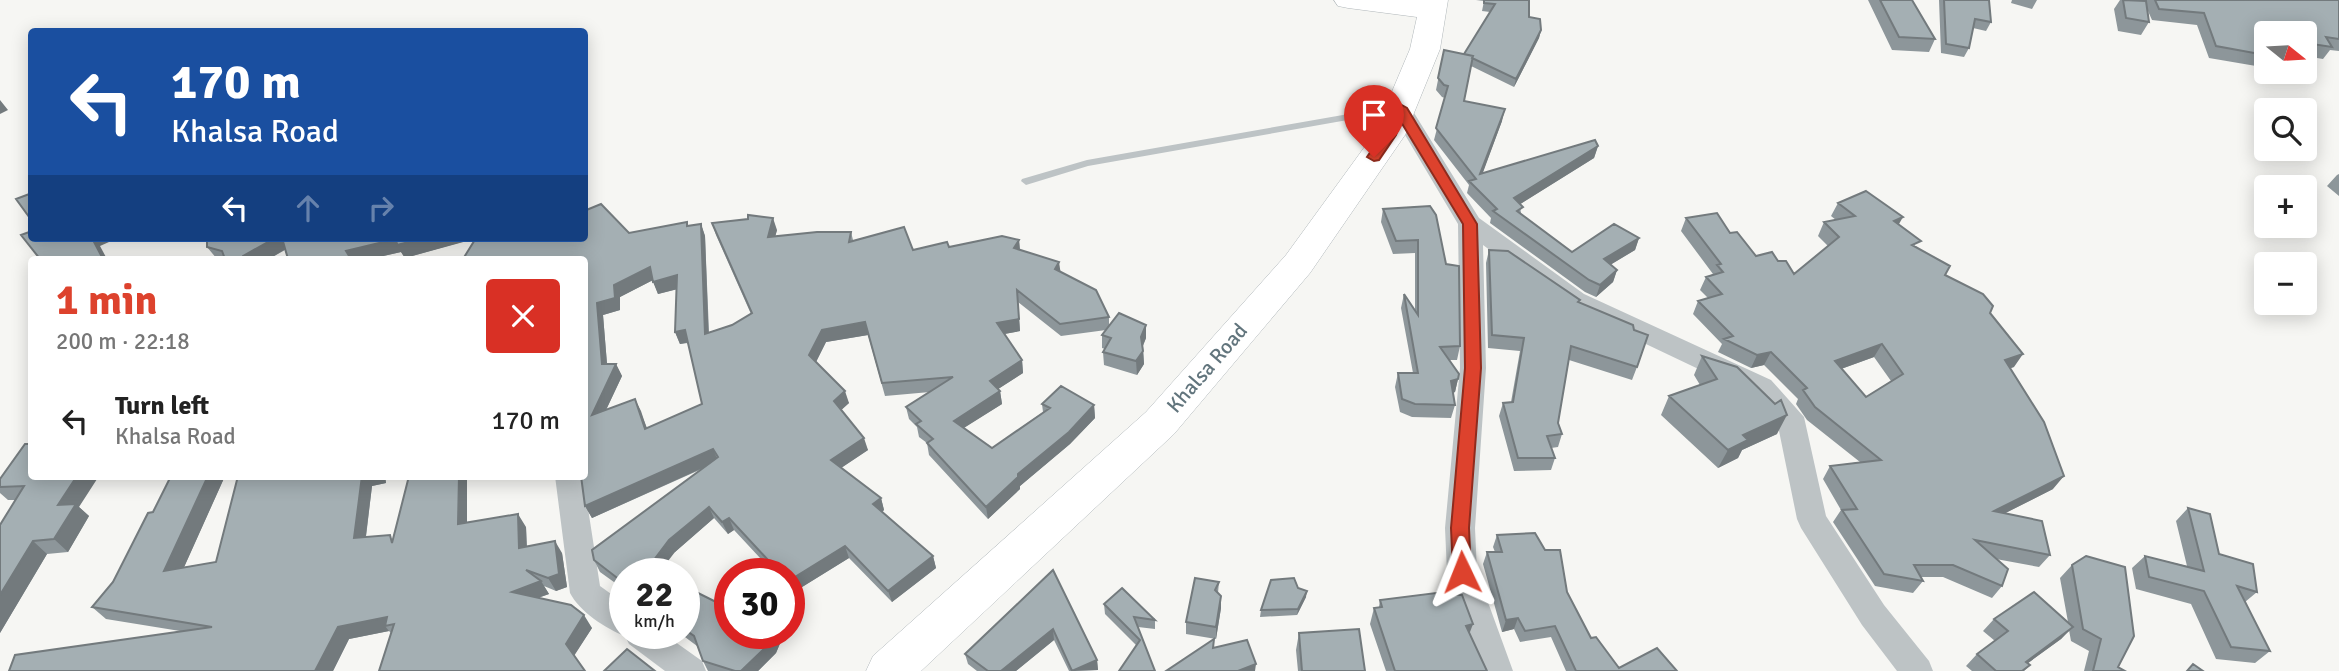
<!DOCTYPE html>
<html lang="en">
<head>
<meta charset="utf-8">
<style>
	:root { --surface:#fff; --page:#f6f6f6; --text:#222; --muted:#767676; --accent:#dd422d }
	body { margin:0; font-family:Signika,sans-serif; background:var(--page); color:var(--text); height:100vh; display:flex; flex-direction:column; font-size:26px; white-space:nowrap }
	* { box-sizing:border-box; margin:0 }
	p { font-size:23px; color:var(--muted) }
	.icon { flex:none; width:38px; height:38px; fill:none; stroke:currentColor; stroke-width:2; stroke-linecap:round; stroke-linejoin:round }
	.map { position:relative; flex:1; overflow:hidden }
	.side { position:absolute; left:28px; top:256px; width:560px; height:224px; display:flex; flex-direction:column; background:var(--surface); border-radius:7px; box-shadow:0 4px 18px #0003 }
	.side>* { flex:none }
	.banner { position:absolute; left:28px; top:28px; width:560px; height:214px; border-radius:7px; box-shadow:0 4px 18px #0003; background:#1a4fa0; color:#fff; overflow:hidden }
	.needle { width:46px; rotate:108deg }
	.buttons { position:absolute; left:2254px; top:21px; display:grid; gap:14px }
	.buttons a { display:grid; place-items:center; width:63px; height:63px; border-radius:7px; background:var(--surface); box-shadow:0 4px 18px #0003; font-size:35px }
	.speed { position:absolute; left:609px; top:558px; display:flex; gap:14px; font-size:35px; font-weight:700; text-align:center }
	.speed>* { display:grid; place-content:center; width:91px; height:91px; border-radius:50%; background:var(--surface); box-shadow:0 4px 18px #0003; line-height:1 }
	.speed small { font-size:18px; font-weight:400 }
	.speed .limit { border:10px solid #d22; background:#fff; color:#111 }
	.pin { position:absolute; display:grid; place-items:center; width:60px; height:60px; color:#fff; margin:-72px -30px; border-radius:50% 50% 50% 0; rotate:-45deg; box-shadow:0 0 7px #0007 }
	.pin .icon { rotate:45deg }
	.me { position:absolute; width:77px; margin:-38px; rotate:358deg; stroke-linejoin:round; filter:drop-shadow(0 0 5px #0008) }
	.turn { display:flex; align-items:center; gap:24px; height:147px; padding:0 28px; font-size:32px }
	.turn .icon { width:91px; height:91px; stroke-width:2.5 }
	.turn b { display:block; font-size:49px; line-height:60px }
	.lanes { display:flex; align-items:center; height:66px; padding:0 28px; background:#0003; justify-content:center; gap:35px; direction:ltr }
	.lanes .off { opacity:.35 }
	.round { display:grid; place-items:center; flex:none; width:74px; height:74px; border-radius:7px; background:var(--page) }
	.overview { display:flex; align-items:center; justify-content:space-between; height:119px; padding:0 28px }
	h1 { font-size:42px; font-weight:700; line-height:52px; color:var(--accent) }
	ul { padding:0; list-style:none }
	li { display:flex; align-items:center; gap:21px; height:91px; padding:0 28px }
	li div { flex:1 }
	li b { display:block; font-size:26px }
	li em { font-style:normal }
	.map>svg:first-child { display:block }
</style>
</head>
<body>
<div class="map">
<svg width="2339" height="671" viewBox="0 0 2339 671">
	<rect width="100%" height="100%" fill="#f6f6f3"/>
	<g fill="none" stroke-linecap="round" stroke-linejoin="round">
		<g stroke="#b0b7ba" stroke-width="1">
			<path id="secondary" d="M1334,0H1448L1440,49L1405,135L1310,273L1174,434L921,671H866L873,656L1146,412L1286,255L1374,134L1410,49L1417,17L1348,8L1338,6Z"/>
		</g>
		<path fill="#bdc3c5" fill-rule="evenodd" d="M1400,105L1405,108L1404,110L1088,166L1026,185L1021,181L1022,179L1087,160Z"/>
		<path fill="#bdc3c5" fill-rule="evenodd" d="M1400,101L1408,103L1411,108L1479,218L1584,294L1771,380L1804,417L1826,516L1884,605L1929,661L1933,671H1897L1862,625L1801,528L1797,519L1777,421L1751,394L1566,306L1483,245L1486,368L1475,528L1477,572L1513,671H1481L1447,572L1445,528L1460,368L1458,224L1389,108L1392,103Z
			M555,476H583L600,586L625,604V634H664L702,661L706,671H665L629,644L625,636C606,629 579,611 570,593Z"/>
		<use href="#secondary" fill="#fff" fill-rule="evenodd"/>
	</g>
	<path fill="#8d969a" fill-rule="evenodd" d="M1476,0H1529V17L1541,30L1539,38L1514,87L1471,66L1464,101L1502,121L1482,174L1598,146L1594,158L1520,204L1521,214L1572,252L1639,238L1635,250L1610,265L1617,270L1613,282L1596,297L1585,292L1490,223L1491,218L1467,193L1469,185L1434,140L1445,98L1442,97L1436,90L1444,50L1464,55L1490,12L1482,11L1484,1Z
		M1868,0H1912L1935,39L1929,52L1892,50Z
		M1939,0H1989L1991,22L1986,31L1973,28L1969,48L1964,57L1941,53Z
		M2012,0H2037L2032,9L2011,3Z
		M2120,0H2339V51L2330,50L2323,59L2305,56V33H2266V50H2263L2265,55L2256,66L2209,58L2197,25L2152,20L2148,11L2149,22L2141,35L2118,31L2114,9Z
		M2339,174V196L2327,186L2337,175Z
		M1838,203L1899,225L1917,248L1945,275L1990,313L2014,367L2010,368L2053,489L2005,513L2050,555L2039,567L1996,559L2002,586L1992,598L1943,577H1920L1923,581L1913,593L1875,586L1833,522L1841,510L1823,479L1830,466L1860,462L1807,420L1796,404L1798,399L1764,365L1751,368L1718,352L1722,344L1693,314L1698,301L1708,298L1700,290L1706,277L1713,274L1681,231L1686,218L1730,233L1756,256L1778,261L1794,274L1828,246L1818,236L1824,222L1836,220L1831,216ZM1874,357L1891,381L1866,397L1841,369Z
		M1430,206L1460,346L1457,360H1449L1458,379L1455,392L1453,393L1455,405L1451,418L1412,417L1400,412L1395,387L1398,373H1413L1401,308L1404,294L1415,311V253L1393,254L1381,222L1383,209Z
		M712,223L777,230L775,236L851,232L853,240L913,250L1019,240L1020,250L1060,271L1109,317V326L1146,325V338L1143,346L1144,364L1137,375L1104,365L1103,352L1105,349L1102,348V335L1106,330L1061,336L1018,302L1020,331L1004,334L1022,360L1023,373L998,389L1000,391L1002,404L963,428L992,448L1043,412L1042,404L1094,405L1095,418L1070,444L1020,486V489L988,519L929,455L927,443L919,437L917,427L909,419L906,407L930,392L885,396L868,335L826,342L816,362L849,403L841,410L868,450L841,468L881,498L884,510L882,512L933,556L936,568L892,602L849,558L794,592L789,588V574H775L734,530L728,534L714,518L675,552L625,574V590L600,572L594,560L704,468L592,518L585,506L584,259L476,238L405,258L401,252L370,259H288L285,250L269,259H217L207,247L629,233L701,224L705,236L709,332L732,325L751,314L716,235ZM653,280L658,294L677,289L675,332L680,344L688,343L702,404L647,428L635,399L606,410L622,376L616,364H607L603,315L620,310V297Z
		M1489,250L1579,302L1637,367L1632,380L1569,360L1558,423L1562,434L1558,447L1551,448L1555,458L1551,470L1514,471L1499,416L1503,403L1511,402L1520,351L1488,348L1486,263Z
		M1702,356L1777,434L1742,450L1738,458L1718,468L1661,415L1669,396L1700,385L1694,375Z
		M25,444L79,507L89,516L68,552L47,554L0,633L16,500H8L0,493V479Z
		M171,476H225L184,567L216,562L238,476H385L386,483L372,486L366,537L393,539L467,476V523L526,527L527,546L562,553L567,587L556,591L544,586L549,594L538,598L592,628L574,655L391,633L389,631L349,639L333,671H9L180,631L106,619L92,607L113,582L153,512Z
		M2188,508L2219,554L2257,592L2245,602L2270,651L2255,663L2216,659L2191,604L2136,589L2132,568L2145,556L2187,566L2176,521Z
		M1497,535L1567,592L1591,638L1619,668L1677,671H1566L1551,637L1520,642L1514,629L1502,632L1483,564L1487,552H1495L1493,547Z
		M2072,565L2118,667L2125,671H2084L2089,651L2071,641L2069,630L2061,639L2028,663L2030,665L2024,671H1972L1966,666L1977,654L1995,641L1983,631L1994,619L2068,622L2060,578Z
		M1053,570L1097,660L1098,670L1069,671L1054,640L1016,671H977L968,664L965,654Z
		M1219,582L1218,593L1221,608L1216,639L1186,634V622Z
		M684,586L730,634H784L776,653L758,671H708L703,661L697,646L681,634H684Z
		M1298,588L1306,597L1297,615L1260,617L1261,610Z
		M1380,600L1469,634L1487,671H1386L1370,624L1374,608L1379,607Z
		M1104,604L1155,620V629L1138,627L1155,671L1137,646L1105,614Z
		M1299,633L1365,671H1298L1296,650Z"/>
	<path fill="#737a7d" d="M1541,30L1539,38L1514,87L1516,79Z
		M0,100L8,110L0,114Z
		M1505,109L1502,121L1478,186L1480,174Z
		M1598,146L1594,158L1511,210L1514,198Z
		M1903,217L1895,231L1894,221Z
		M773,218L777,230L772,249L768,237Z
		M701,224L705,236L709,346L705,334Z
		M92,238H118L100,246L107,259H103Z
		M275,238H283L289,247L269,259H243V256Z
		M478,238L405,258L401,252L370,259H351L346,251L396,239Z
		M1639,238L1635,250L1600,271L1604,259Z
		M1019,240L1020,252L1014,248Z
		M1059,262L1061,275L1055,269Z
		M650,267L655,279L620,297V310L603,315L608,376L602,364L597,303L614,285Z
		M1617,270L1613,282L1596,297L1600,285Z
		M677,275L682,288L658,294L653,282Z
		M1017,290L1020,331L999,335L997,323Z
		M865,322L868,335L826,342L813,368L809,355L822,330Z
		M1146,325V338L1141,350V337Z
		M685,330L690,342L680,344L675,332Z
		M1882,344L1874,357L1827,374L1835,361Z
		M1143,351L1144,364L1137,375L1136,361Z
		M1771,352L1764,365L1751,368L1757,355Z
		M2023,354L2014,367L1996,373L2005,360Z
		M1022,360L1023,373L992,393L990,381Z
		M616,364L622,376L598,427L592,415Z
		M1458,379L1455,392L1448,394L1451,381Z
		M845,391L849,403L838,413L834,401Z
		M1000,391L1002,404L956,433L954,421Z
		M635,399L641,411L651,441L645,429Z
		M1094,405L1095,418L1070,444L1020,486V489L988,519L986,507L1018,474Z
		M1787,415L1777,434L1742,450L1738,458L1718,468L1728,450L1743,435Z
		M864,438L868,450L835,472L831,460Z
		M713,449L718,461L592,518L585,506Z
		M77,476H99L79,507L89,516L68,552L54,539L58,505Z
		M208,476H225L177,583L164,571Z
		M362,476H385L386,483L372,486L364,551L354,538Z
		M459,476H467V537L458,524Z
		M2064,476L2053,489L1984,524L1994,511Z
		M881,498L884,510L877,516L873,504Z
		M709,507L714,518L675,552L658,574L648,568L669,540Z
		M518,514L526,527L527,560L519,548Z
		M729,518L734,530L728,534L722,522Z
		M33,541L47,554L0,633V595Z
		M555,541L562,553L567,587L556,591L548,578Z
		M845,546L849,558L794,592L790,580Z
		M933,556L936,568L892,602L888,591Z
		M541,581L549,594L520,604L512,592Z
		M1307,591L1306,597L1297,615L1298,609Z
		M1221,596V608L1216,639V627Z
		M584,615L592,628L574,656L566,644Z
		M387,617L385,626L389,631L349,639L333,671H315L338,627Z
		M1518,618L1514,629L1502,632L1506,620Z
		M1473,624L1467,640L1466,626Z
		M2073,627L2061,639L2017,671L2026,662Z
		M1053,629L1054,640L1016,671H1001Z
		M774,634H784L776,653L758,671H741Z
		M1097,660L1098,670L1072,671Z
		M1256,664L1255,671H1238Z"/>
	<path fill="#a4afb3" stroke="#737a7d" stroke-width="2" fill-rule="evenodd" d="M1484,0H1529V17L1540,19L1541,30L1516,79L1472,58L1473,56L1464,54L1495,4L1484,3Z
		M1880,0H1912L1935,39L1899,37Z
		M1944,0H1989L1991,22L1975,19L1969,48L1946,44Z
		M2123,0L2146,1L2149,22L2126,18Z
		M2155,0H2339V39L2326,37L2332,47L2305,43V33H2266V38L2257,37L2265,55L2216,46L2204,13L2159,9Z
		M1444,50L1473,56L1464,101L1505,109L1480,174L1595,140L1598,146L1514,198L1523,207L1517,211L1572,252L1614,224L1639,238L1604,259L1617,270L1600,285L1589,280L1493,211L1497,209L1469,181L1476,179L1436,128L1448,86L1444,85L1438,78Z
		M1866,191L1903,217L1894,221L1921,241L1912,245L1950,266L1945,275L1983,294L1993,306L1990,313L2023,354L2005,360L2044,422L2064,476L1994,511L2042,521L2050,555L1975,540L2008,569L2002,586L1953,565H1914L1923,581L1884,574L1842,510L1857,509L1830,466L1881,460L1815,407L1803,390L1807,388L1771,352L1757,355L1724,339L1733,336L1698,301L1722,294L1706,277L1723,272L1717,265L1721,264L1686,218L1717,213L1730,233L1737,232L1756,256L1772,252L1778,261H1786L1794,274L1839,237L1824,222L1855,216L1838,203ZM1882,344L1903,374L1866,397L1835,361Z
		M32,193V221L16,199Z
		M601,204L629,233L687,222V226L701,224L705,334L732,325L752,313L712,223L748,219V215L773,218L768,237L817,232H851L849,242L904,227L913,250L947,242L949,247L1002,236L1019,240L1014,248L1059,262L1055,269L1096,290L1109,317L1060,324L1017,290L1019,319L997,323L1022,360L990,381L1000,391L954,421L992,448L1050,408L1042,404L1061,386L1094,405L1069,432L1018,474V477L986,507L927,443L933,439L916,424L921,421L906,407L953,377L882,383L865,322L822,330L809,355L845,391L834,401L864,438L831,460L881,498L873,504L933,556L888,591L845,546L790,580L789,574L780,573L729,518L722,522L709,507L669,540L648,568L660,574H625V584L594,560L592,550L718,457L713,449L585,506L581,476H584V473L586,472L584,470V259H463L476,238H584V211ZM650,267L653,282L677,275L675,332L685,330L702,404L645,429L635,399L592,415L616,364H602L597,303L615,298L614,285Z
		M1430,206L1436,215L1446,264L1459,266L1460,346L1440,347L1459,374L1458,379L1451,381L1455,405L1415,404L1402,399L1398,373H1418L1404,294L1418,315V240L1396,241L1383,209Z
		M32,231V238H92L103,259H40L21,235Z
		M207,238H275L243,256V259H225L222,251L207,247Z
		M282,238H425L397,245L396,239L346,251L351,259H288Z
		M1489,250L1508,251L1580,300L1578,302L1633,325L1634,330L1648,335L1637,367L1571,346L1558,423L1562,434L1547,436L1555,458H1518L1503,403L1513,402L1524,338L1492,335Z
		M1119,313L1146,325L1141,337L1143,351L1136,361L1103,352L1111,338L1102,335Z
		M1702,356L1737,367L1775,404L1781,400L1787,415L1743,435L1748,440L1728,450L1669,396L1717,379Z
		M25,444H32V476H77L58,505L76,504L54,539L33,541L0,595V525L24,486L0,487V479Z
		M171,476H208L164,571L216,562L238,476H362L354,538L390,535L392,543L409,476H459L458,524L518,514L519,548L555,541L559,574L548,578L526,570L541,581L512,592L571,605L584,615L566,644L585,671H379L394,624L385,626L387,617L338,627L315,671H9L15,655L212,627L92,607L113,582L148,513L153,512Z
		M2188,508L2210,514L2219,554L2253,564L2257,592L2237,586L2270,651L2231,647L2204,591L2149,577L2145,556L2204,571Z
		M1535,533L1545,550H1560L1567,592L1591,638L1596,637L1619,668L1657,648L1677,671H1576L1555,626L1525,631L1518,618L1506,620L1487,552H1502L1497,535Z
		M2086,556L2125,567L2134,636L2118,667L2125,671H2093L2101,639L2083,629L2072,565Z
		M1053,570L1097,660L1072,671L1053,629L1001,671H988L965,654Z
		M1195,578L1219,582L1215,590L1221,596L1216,627L1186,622Z
		M1294,578L1298,588L1307,591L1298,609L1261,610L1271,580Z
		M684,586L728,608L730,606V634H774L771,642L741,671H735L703,661L694,636L684,629Z
		M1122,588L1155,620L1134,617L1155,671H1119L1140,640L1104,604Z
		M1452,591L1454,595H1462L1473,624L1466,626L1487,671H1395L1374,608L1382,607L1380,600Z
		M2034,592L2073,627L2026,662L2030,665L2022,671H1996L1977,654L2008,631L1994,619Z
		M1359,629L1365,671H1302L1299,633Z
		M1214,639L1213,648L1247,640L1256,664L1238,671H1166Z
		M627,649L655,671H604Z
		M2193,664L2203,671H2187Z"/>
	<path fill="#dd422d" stroke="#902b1d" stroke-width="2" d="M1400,104L1407,108L1477,224L1481,368L1469,528L1471,572L1469,578L1462,580L1456,578L1453,572L1451,528L1465,368L1463,224L1401,122L1396,135L1379,160L1374,161L1367,157L1382,135L1394,108Z"/>
	<g text-anchor="middle" stroke-width="7" stroke-linejoin="round" paint-order="stroke">
		<g font-size="21" fill="#62757d" stroke="#fff">
			<text transform="translate(1207 368) rotate(-49)" y="7">Khalsa Road</text>
		</g>
	</g>
</svg>
<div class="buttons">
<a><svg class="needle" viewBox="-14 -14 28 28"><path d="M0-13l5 13h-10z" fill="#e53935"/><path d="M0 13l5-13h-10z" fill="#767676"/></svg></a>
<a><svg class="icon" aria-label="search" viewBox="0 0 24 24"><circle cx="10" cy="10" r="6"/><path d="M15 15l6 6"/></svg></a>
<a>+</a>
<a>−</a>
</div>
<div class="speed"><div>22<small>km/h</small></div><div class="limit">30</div></div>
<div class="pin" style="left:1374px;top:157px;background:#d93025"><svg class="icon" aria-label="arrive" viewBox="0 0 24 24"><path d="M6 21V4h12l-3 4 3 4H6"/></svg></div>
<svg class="me" style="left:1462px;top:572px" viewBox="-20 -20 40 40"><path d="M0-17L14 15 0 8-14 15z" fill="#dd422d" stroke="#fff" stroke-width="4"/></svg>
<div class="banner">
<div class="turn"><svg class="icon" aria-label="left" viewBox="0 0 24 24"><path d="M17 20v-9H6M10 6l-5 5 5 5"/></svg><div><b>170 m</b>Khalsa Road</div></div>
<div class="lanes"><svg class="icon" aria-label="left" viewBox="0 0 24 24"><path d="M17 20v-9H6M10 6l-5 5 5 5"/></svg><svg class="icon off" aria-label="ahead" viewBox="0 0 24 24"><path d="M12 20V5M6 11l6-6 6 6"/></svg><svg class="icon off" aria-label="right" viewBox="0 0 24 24"><path d="M7 20v-9h11M14 6l5 5-5 5"/></svg></div>
</div>
<section class="side">
<div class="overview"><div><h1>1 min</h1><p>200 m · 22:18</p></div><a class="round" style="background:#d93025;color:#fff"><svg class="icon" aria-label="close" viewBox="0 0 24 24"><path d="M6 6l12 12M18 6L6 18"/></svg></a></div>
<ul>
<li><svg class="icon" aria-label="left" viewBox="0 0 24 24"><path d="M17 20v-9H6M10 6l-5 5 5 5"/></svg><div><b>Turn left</b><p>Khalsa Road</p></div><em>170 m</em></li>
</ul>
</section>
</div>
</body>
</html>
